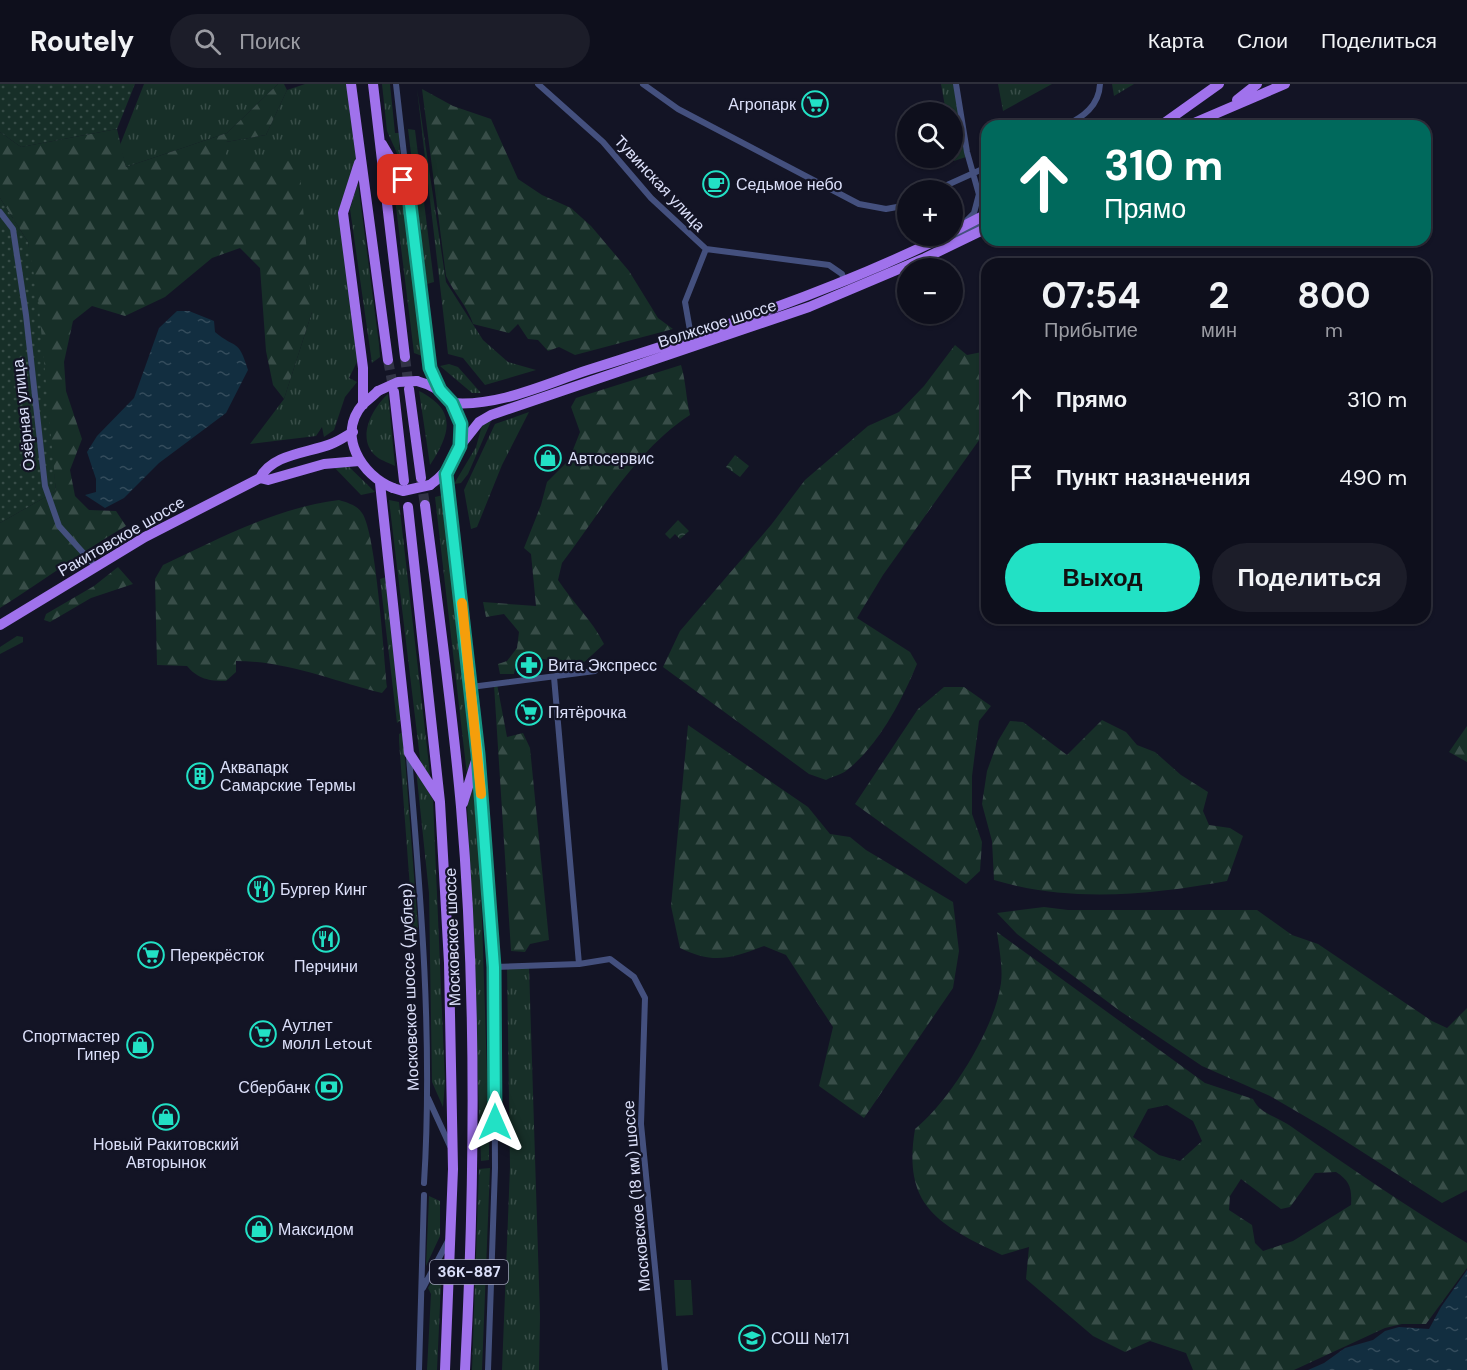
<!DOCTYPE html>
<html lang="ru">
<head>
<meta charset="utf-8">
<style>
	:root { --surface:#0e0f1c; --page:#1c1d29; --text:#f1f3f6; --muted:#9b9ca3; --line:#2e2f3b; --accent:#22e1c5 }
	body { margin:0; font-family:"DM Sans",sans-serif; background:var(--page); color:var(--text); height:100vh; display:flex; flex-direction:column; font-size:22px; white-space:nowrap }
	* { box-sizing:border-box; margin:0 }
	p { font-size:20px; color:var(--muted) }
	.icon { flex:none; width:33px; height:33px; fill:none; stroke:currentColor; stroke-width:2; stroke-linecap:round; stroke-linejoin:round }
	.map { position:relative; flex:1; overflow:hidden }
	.panel { position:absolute; left:981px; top:174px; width:450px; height:366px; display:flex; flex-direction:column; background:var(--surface); border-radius:18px; box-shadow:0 2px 4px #0004,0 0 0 2px var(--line) }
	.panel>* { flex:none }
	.top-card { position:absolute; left:981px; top:36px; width:450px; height:126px; border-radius:18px; box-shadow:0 2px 4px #0004,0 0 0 2px var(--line); background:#00695c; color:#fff; overflow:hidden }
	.controls { position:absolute; left:897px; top:18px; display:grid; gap:12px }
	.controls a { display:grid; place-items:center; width:66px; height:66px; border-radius:50%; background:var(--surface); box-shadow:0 2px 4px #0004,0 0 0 2px var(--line); font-size:30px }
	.pin { position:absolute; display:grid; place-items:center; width:51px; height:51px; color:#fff; margin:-26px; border-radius:12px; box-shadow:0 3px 9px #0006 }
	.me { position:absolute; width:66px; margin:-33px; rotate:0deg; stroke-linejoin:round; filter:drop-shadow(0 0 4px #0008) }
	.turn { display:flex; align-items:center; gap:21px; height:126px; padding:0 24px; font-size:27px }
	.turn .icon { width:78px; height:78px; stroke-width:2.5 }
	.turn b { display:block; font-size:42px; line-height:51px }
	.eta { display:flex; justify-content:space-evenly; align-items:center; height:102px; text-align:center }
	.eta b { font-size:36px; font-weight:700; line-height:42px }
	.cta { display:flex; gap:12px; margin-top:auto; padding:12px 24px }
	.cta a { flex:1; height:69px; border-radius:36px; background:var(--accent); color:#111; font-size:24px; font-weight:700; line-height:69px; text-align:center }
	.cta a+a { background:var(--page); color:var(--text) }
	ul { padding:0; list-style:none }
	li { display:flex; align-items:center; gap:18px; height:78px; padding:0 24px }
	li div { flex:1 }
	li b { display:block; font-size:22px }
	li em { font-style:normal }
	header { display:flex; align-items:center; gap:36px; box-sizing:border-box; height:84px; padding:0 30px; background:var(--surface); border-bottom:2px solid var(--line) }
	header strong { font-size:28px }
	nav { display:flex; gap:33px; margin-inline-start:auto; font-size:21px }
	.search { width:420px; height:54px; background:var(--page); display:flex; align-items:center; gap:15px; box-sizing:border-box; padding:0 21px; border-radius:33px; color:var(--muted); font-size:22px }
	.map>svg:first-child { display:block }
</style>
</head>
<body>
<header>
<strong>Routely</strong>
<div class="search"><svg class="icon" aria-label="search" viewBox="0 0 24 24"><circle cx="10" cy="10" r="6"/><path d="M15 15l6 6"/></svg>Поиск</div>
<nav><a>Карта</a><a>Слои</a><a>Поделиться</a></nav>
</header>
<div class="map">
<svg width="1467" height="1286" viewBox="0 0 1467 1286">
	<defs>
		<pattern id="grass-tufts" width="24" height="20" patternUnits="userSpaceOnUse" patternTransform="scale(1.5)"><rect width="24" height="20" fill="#172f28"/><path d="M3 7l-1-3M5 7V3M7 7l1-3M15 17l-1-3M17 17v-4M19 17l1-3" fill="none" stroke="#384d48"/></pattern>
		<pattern id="forest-firs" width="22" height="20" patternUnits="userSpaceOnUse" patternTransform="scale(1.5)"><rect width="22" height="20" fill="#172f28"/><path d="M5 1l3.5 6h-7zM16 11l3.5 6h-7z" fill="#384d48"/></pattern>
		<pattern id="park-crowns" width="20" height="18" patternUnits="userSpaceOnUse" patternTransform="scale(1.5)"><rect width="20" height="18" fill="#172f28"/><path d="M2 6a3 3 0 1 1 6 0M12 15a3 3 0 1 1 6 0" fill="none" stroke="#384d48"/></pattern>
		<pattern id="garden-dots" width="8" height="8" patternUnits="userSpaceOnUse" patternTransform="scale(1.5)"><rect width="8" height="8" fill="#172f28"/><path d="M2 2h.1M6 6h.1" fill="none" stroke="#384d48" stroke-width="1.8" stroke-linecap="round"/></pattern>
		<pattern id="water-ripples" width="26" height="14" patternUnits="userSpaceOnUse" patternTransform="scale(1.5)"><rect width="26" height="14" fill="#122e40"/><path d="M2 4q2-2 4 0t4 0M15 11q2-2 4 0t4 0" fill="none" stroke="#344c5c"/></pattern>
	</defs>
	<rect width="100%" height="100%" fill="#131425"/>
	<path fill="url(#grass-tufts)" d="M144,0H278L227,49L126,83L120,61Z
		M305,0H351L360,75L343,129L361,270L349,294L357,298L345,313L334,346L324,353L322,343L316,352L250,360L284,315L312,228L226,79V58L266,51L287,6Z
		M382,0H390L395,49H399L400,76L387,47Z
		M941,0H954L966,73L954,77L952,28H946Z
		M998,0H1052L1003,27Z
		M1112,0H1134L1114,12Z
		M417,5L446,198L483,256L508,278L536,286L485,301L463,274L448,270Z
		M408,45L415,46L434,198L427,200Z
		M390,74L403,96L422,272L414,269Z
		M358,99L379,260L380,273L372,279L350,125Z
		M449,280L458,283L481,309H472L440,282Z
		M419,307C457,326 451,349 430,381Z
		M388,310L395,382C390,379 382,377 377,373C355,356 372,324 388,310Z
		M529,328L502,381L477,443L471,445L464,406L495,340Z
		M484,334L492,335L468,390L461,399L454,400L476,363Z
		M343,377L375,408L361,411L332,381Z
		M443,411L472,670L467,691L435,413Z
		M389,416L399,418L431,699L421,683Z
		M386,493L401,636L397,639L380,495Z
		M403,648L418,844H413L399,657V650Z
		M477,683L489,1049V1076L481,1077L467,717Z
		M416,685L433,716L445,998L443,1023L432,998L429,809Z
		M507,882H529L540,1232L539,1286H502L510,1083Z
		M490,1084L482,1286H472L479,1085Z
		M429,1112L440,1117V1152L426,1182Z
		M442,1178L437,1286H427L431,1210L428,1204Z"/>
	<path fill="url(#forest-firs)" fill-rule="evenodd" d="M278,0H284L287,6L266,51L226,58V78L299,77L312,228L284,315L273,301L266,267L260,184L240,164L212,174L165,213L125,232L92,222L73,237L64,278L66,307L82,355L70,386L75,412L89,426L116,427L126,442C83,467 43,497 0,524V439L56,407L28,158L0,114V48L21,63L117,45L126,83L227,49Z
		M422,5L453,22L491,35L518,95L542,111L571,124L591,142L629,187L658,234L673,245L575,271L559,263L548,267L538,256L528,255L518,240L509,249L473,240C468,223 454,209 446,192Z
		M955,261L967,271L987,267V345L883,491L857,534L910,568L917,580C902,616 879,661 847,686C842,691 832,692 826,696L809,690L663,583L680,547L771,441L805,396L868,342L899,328L924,302Z
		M681,281C686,298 686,314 690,331C638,364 599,430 562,479L558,496C573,519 592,536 604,560L580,582L533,573H517L514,590H500L498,580L507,577L517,564L519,548L504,530L486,533L483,518L536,522L531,470L524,464L541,421L547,398L569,376L580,348L571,323L576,314Z
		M339,416C348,419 357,421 362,429C376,448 384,573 387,603L382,609C333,597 287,577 236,577V588L226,597C209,597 198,595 187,582L157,581L155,495L163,481C220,454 276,424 339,416Z
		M118,483L133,500L91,514L50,538L44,536L46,530L94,502Z
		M17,552L23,553V558L0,570V563Z
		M497,600L507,653L523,649L530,664L549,856L530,860L525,868L511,867L494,601Z
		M944,603H964L991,622L979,637L972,692V730L982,758L980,787L966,800L855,720L918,625Z
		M1102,636L1126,648L1137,661L1155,668L1181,691L1208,708L1203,727L1209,741L1230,744L1243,752L1227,797C1150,811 1070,819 994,796L992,757L982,720L987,687L998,657L1010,637L1023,638L1067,671Z
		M688,641L808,723L830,750L850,753L866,766L953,818L959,867L953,904L864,1034L819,1002L833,943L786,871L764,862C730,875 713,880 680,864L671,822Z
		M1467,642V678L1449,668Z
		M1044,823L1068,826H1257L1292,851L1318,860L1432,937L1447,944L1467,924V1106L1442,1119L1325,1044L1270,1012L1202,982L1120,927L1017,850L997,829Z
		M997,848L1205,999L1253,1015C1260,1030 1276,1032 1289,1041C1347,1082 1406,1122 1467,1159V1184L1426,1240H1402L1385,1244L1294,1286H1193L1186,1269L1150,1257L1125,1268L1093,1252L1026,1195L1029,1163L1002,1171C939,1141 902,1123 915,1045C950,1017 995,944 1001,899C1003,883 999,864 997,848ZM1167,1021L1193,1037L1202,1057L1180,1077L1159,1071L1133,1053L1148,1025ZM1336,1088C1350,1097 1352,1104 1351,1121L1293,1157L1263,1167L1255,1159L1252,1141L1229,1126L1230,1112L1241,1095L1281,1125L1290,1123L1315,1089Z"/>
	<path fill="url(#park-crowns)" d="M735,371L749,382L740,393L726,383Z
		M678,436L689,447L680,455L675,450L670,455L665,450Z"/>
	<path fill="url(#garden-dots)" d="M0,0H135L117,45L21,63L0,48Z
		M0,114L28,158L38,213L56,407L0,439Z"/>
	<path fill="#172f28" d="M674,1196H691L693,1231L676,1232Z"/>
	<path fill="url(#water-ripples)" d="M177,227H189L214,237L215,248C236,266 238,253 248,286L226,329L159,379L124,414L105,424L85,411L96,408V395L87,368L97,352L134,314L159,244Z
		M1467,1186V1286H1308L1324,1279L1345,1264L1373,1256L1385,1247L1399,1243L1429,1245L1441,1223Z"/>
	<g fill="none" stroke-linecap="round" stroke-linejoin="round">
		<path stroke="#313345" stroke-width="10" stroke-dasharray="10 5" stroke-linecap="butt" d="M405,273L409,305
			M388,276L394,308
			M421,395L425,421"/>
		<path stroke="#44507e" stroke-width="6" d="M396,0L407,97
			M538,0L603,58L651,114L706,165L829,181L842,190L845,198
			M643,0L678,25L859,120L886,125L908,121
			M956,0L967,68L985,132L979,142L956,154
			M1065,42C1083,33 1099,22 1100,0
			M936,106L987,83
			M0,128L13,145L26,231L45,402L59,442L96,483
			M965,138L974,129L979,110
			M691,252L685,218L706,165
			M554,593L579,880
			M471,603L595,587
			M409,673C421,815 433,957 424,1099
			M479,678L494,883L495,1084L488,1286
			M494,883L579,880L610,875L634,893L645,914L641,1040L665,1286
			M428,1014L450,1062
			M423,1204L448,1157
			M419,1286L424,1111"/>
		<path stroke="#a072ec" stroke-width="10" d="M351,0L388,276
			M373,0L405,273
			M1237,16L1257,0
			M1160,42L1219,0
			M1187,42L1285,0
			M382,60L408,104L430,284L440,306
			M359,79L343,129L363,284V321
			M952,148L987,130
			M417,297C473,312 474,370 430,401
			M409,305L421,394
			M378,307C373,312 368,316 363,320C336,351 362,392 393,404
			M394,308L404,397
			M452,319C498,323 545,300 588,286C709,248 831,208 945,152
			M460,362L479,338L491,331L809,223L925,174L987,144
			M446,390L478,670L463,719
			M260,394L268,396L324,380L359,377
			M380,399L409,669L439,715
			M425,421C438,522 452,622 461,723C477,910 475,1099 465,1286
			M408,423L440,718L449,879L453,1085L445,1286
			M0,541L145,453L260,394C272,370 308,369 331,360C339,357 346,352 353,348"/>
		<path stroke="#a072ec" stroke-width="10" d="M378,307L398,298L417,297
			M393,404L403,407L430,401"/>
	</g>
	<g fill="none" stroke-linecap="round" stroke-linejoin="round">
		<g stroke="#169280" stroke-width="15">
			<path id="route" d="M403,96L408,104L430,284L440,306L452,319L461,340L460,362L446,390L478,670L494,883L495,1038"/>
		</g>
		<use href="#route" stroke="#22e1c5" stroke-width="10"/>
		<path stroke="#f59e0b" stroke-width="10" d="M462,519L481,710"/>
	</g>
	<defs>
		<g id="supermarket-ring" transform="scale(1.35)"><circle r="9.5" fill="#131425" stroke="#22e1c5" stroke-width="1.5"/><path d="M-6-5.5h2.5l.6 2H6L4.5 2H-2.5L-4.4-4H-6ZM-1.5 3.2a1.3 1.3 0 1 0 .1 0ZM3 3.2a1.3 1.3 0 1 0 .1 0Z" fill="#22e1c5"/></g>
		<g id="cafe-ring" transform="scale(1.35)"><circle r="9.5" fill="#131425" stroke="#22e1c5" stroke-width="1.5"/><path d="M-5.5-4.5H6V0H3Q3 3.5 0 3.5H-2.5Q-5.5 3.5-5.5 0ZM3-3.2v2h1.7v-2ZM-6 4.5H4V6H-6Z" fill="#22e1c5"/></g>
		<g id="shop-ring" transform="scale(1.35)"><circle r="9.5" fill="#131425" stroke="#22e1c5" stroke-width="1.5"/><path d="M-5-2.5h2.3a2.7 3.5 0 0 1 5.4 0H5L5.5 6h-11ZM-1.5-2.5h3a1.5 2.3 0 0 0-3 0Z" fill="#22e1c5"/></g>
		<g id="pharmacy-ring" transform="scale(1.35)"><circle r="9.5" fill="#131425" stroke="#22e1c5" stroke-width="1.5"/><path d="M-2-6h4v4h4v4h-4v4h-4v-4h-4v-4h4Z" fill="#22e1c5"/></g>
		<g id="building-ring" transform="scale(1.35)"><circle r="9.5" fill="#131425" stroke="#22e1c5" stroke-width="1.5"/><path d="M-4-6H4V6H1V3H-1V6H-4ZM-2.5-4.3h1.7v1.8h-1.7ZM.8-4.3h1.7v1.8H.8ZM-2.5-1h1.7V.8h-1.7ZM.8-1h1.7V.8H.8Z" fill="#22e1c5"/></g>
		<g id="restaurant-ring" transform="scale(1.35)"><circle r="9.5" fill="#131425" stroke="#22e1c5" stroke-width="1.5"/><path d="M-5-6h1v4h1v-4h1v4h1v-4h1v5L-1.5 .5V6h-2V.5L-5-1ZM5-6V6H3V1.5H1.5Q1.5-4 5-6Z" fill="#22e1c5"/></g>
		<g id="bank-ring" transform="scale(1.35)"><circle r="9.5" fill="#131425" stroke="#22e1c5" stroke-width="1.5"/><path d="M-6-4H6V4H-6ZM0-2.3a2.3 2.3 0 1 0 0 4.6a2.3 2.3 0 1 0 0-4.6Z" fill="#22e1c5"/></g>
		<g id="school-ring" transform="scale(1.35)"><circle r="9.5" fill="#131425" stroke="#22e1c5" stroke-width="1.5"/><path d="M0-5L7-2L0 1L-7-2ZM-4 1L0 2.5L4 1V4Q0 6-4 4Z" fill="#22e1c5"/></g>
	</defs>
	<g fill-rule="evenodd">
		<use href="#supermarket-ring" x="815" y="20"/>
		<use href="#cafe-ring" x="716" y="100"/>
		<use href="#shop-ring" x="548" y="374"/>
		<use href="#pharmacy-ring" x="529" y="581"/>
		<use href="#supermarket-ring" x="529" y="628"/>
		<use href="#building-ring" x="200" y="692"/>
		<use href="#restaurant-ring" x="261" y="805"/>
		<use href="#restaurant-ring" x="326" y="855"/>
		<use href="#supermarket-ring" x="151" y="871"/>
		<use href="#supermarket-ring" x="263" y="950"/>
		<use href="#shop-ring" x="140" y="961"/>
		<use href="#bank-ring" x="329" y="1003"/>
		<use href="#shop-ring" x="166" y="1033"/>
		<use href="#shop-ring" x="259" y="1145"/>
		<use href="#school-ring" x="752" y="1254"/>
	</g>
	<g text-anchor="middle" stroke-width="4.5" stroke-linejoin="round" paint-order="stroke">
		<rect fill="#131425" stroke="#a0a3ba" stroke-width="1.5" x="430" y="1176" width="78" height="24" rx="4.5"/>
		<g font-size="15" font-weight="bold" fill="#dce0fa">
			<text x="469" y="1193">36К-887</text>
		</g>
		<g font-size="16" fill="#dce0fa" stroke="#131425" text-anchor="start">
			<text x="796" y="26" text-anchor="end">Агропарк</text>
			<text x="736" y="106">Седьмое небо</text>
			<text x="568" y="380">Автосервис</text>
			<text x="548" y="587">Вита Экспресс</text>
			<text x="548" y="634">Пятёрочка</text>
			<text x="220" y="689">Аквапарк<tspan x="220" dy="18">Самарские Термы</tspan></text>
			<text x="280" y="811">Бургер Кинг</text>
			<text x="170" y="877">Перекрёсток</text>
			<text x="326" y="888" text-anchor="middle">Перчини</text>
			<text x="282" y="947">Аутлет<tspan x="282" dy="18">молл Letout</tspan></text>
			<text x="120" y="958" text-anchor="end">Спортмастер<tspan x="120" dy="18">Гипер</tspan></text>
			<text x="310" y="1009" text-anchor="end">Сбербанк</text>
			<text x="166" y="1066" text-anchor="middle">Новый Ракитовский<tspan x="166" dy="18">Авторынок</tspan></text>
			<text x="278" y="1151">Максидом</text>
			<text x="771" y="1260">СОШ №171</text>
		</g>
		<g font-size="16" fill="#dce0fa" stroke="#131425">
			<text transform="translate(660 99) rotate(47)" y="6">Тувинская улица</text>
			<text transform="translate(717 239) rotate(-18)" y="6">Волжское шоссе</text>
			<text transform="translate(23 331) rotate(-96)" y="6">Озёрная улица</text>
			<text transform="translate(121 452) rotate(-30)" y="6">Ракитовское шоссе</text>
			<text transform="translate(452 853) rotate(-92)" y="6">Московское шоссе</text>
			<text transform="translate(409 903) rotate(-92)" y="6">Московское шоссе (дублер)</text>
			<text transform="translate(636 1112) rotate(-95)" y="6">Московское (18 км) шоссе</text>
		</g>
	</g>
</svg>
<div class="controls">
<a><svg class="icon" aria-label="search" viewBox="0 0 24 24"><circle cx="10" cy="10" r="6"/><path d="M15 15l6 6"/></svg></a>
<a>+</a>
<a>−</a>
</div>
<div class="pin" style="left:403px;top:96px;background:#d93025"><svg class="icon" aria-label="arrive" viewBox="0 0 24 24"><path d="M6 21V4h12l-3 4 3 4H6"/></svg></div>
<svg class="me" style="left:495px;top:1038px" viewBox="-20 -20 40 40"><path d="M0-17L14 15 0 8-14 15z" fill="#22e1c5" stroke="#fff" stroke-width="4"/></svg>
<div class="top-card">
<div class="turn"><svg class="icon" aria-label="ahead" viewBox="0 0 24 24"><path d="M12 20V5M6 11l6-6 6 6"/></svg><div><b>310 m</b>Прямо</div></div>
</div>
<section class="panel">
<div class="eta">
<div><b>07:54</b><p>Прибытие</p></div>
<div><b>2</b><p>мин</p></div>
<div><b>800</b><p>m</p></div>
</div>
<ul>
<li><svg class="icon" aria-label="ahead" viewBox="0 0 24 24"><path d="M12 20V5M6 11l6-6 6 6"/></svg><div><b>Прямо</b></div><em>310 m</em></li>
<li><svg class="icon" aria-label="arrive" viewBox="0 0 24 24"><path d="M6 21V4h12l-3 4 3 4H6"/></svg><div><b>Пункт назначения</b></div><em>490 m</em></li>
</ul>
<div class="cta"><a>Выход</a><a>Поделиться</a></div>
</section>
</div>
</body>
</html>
